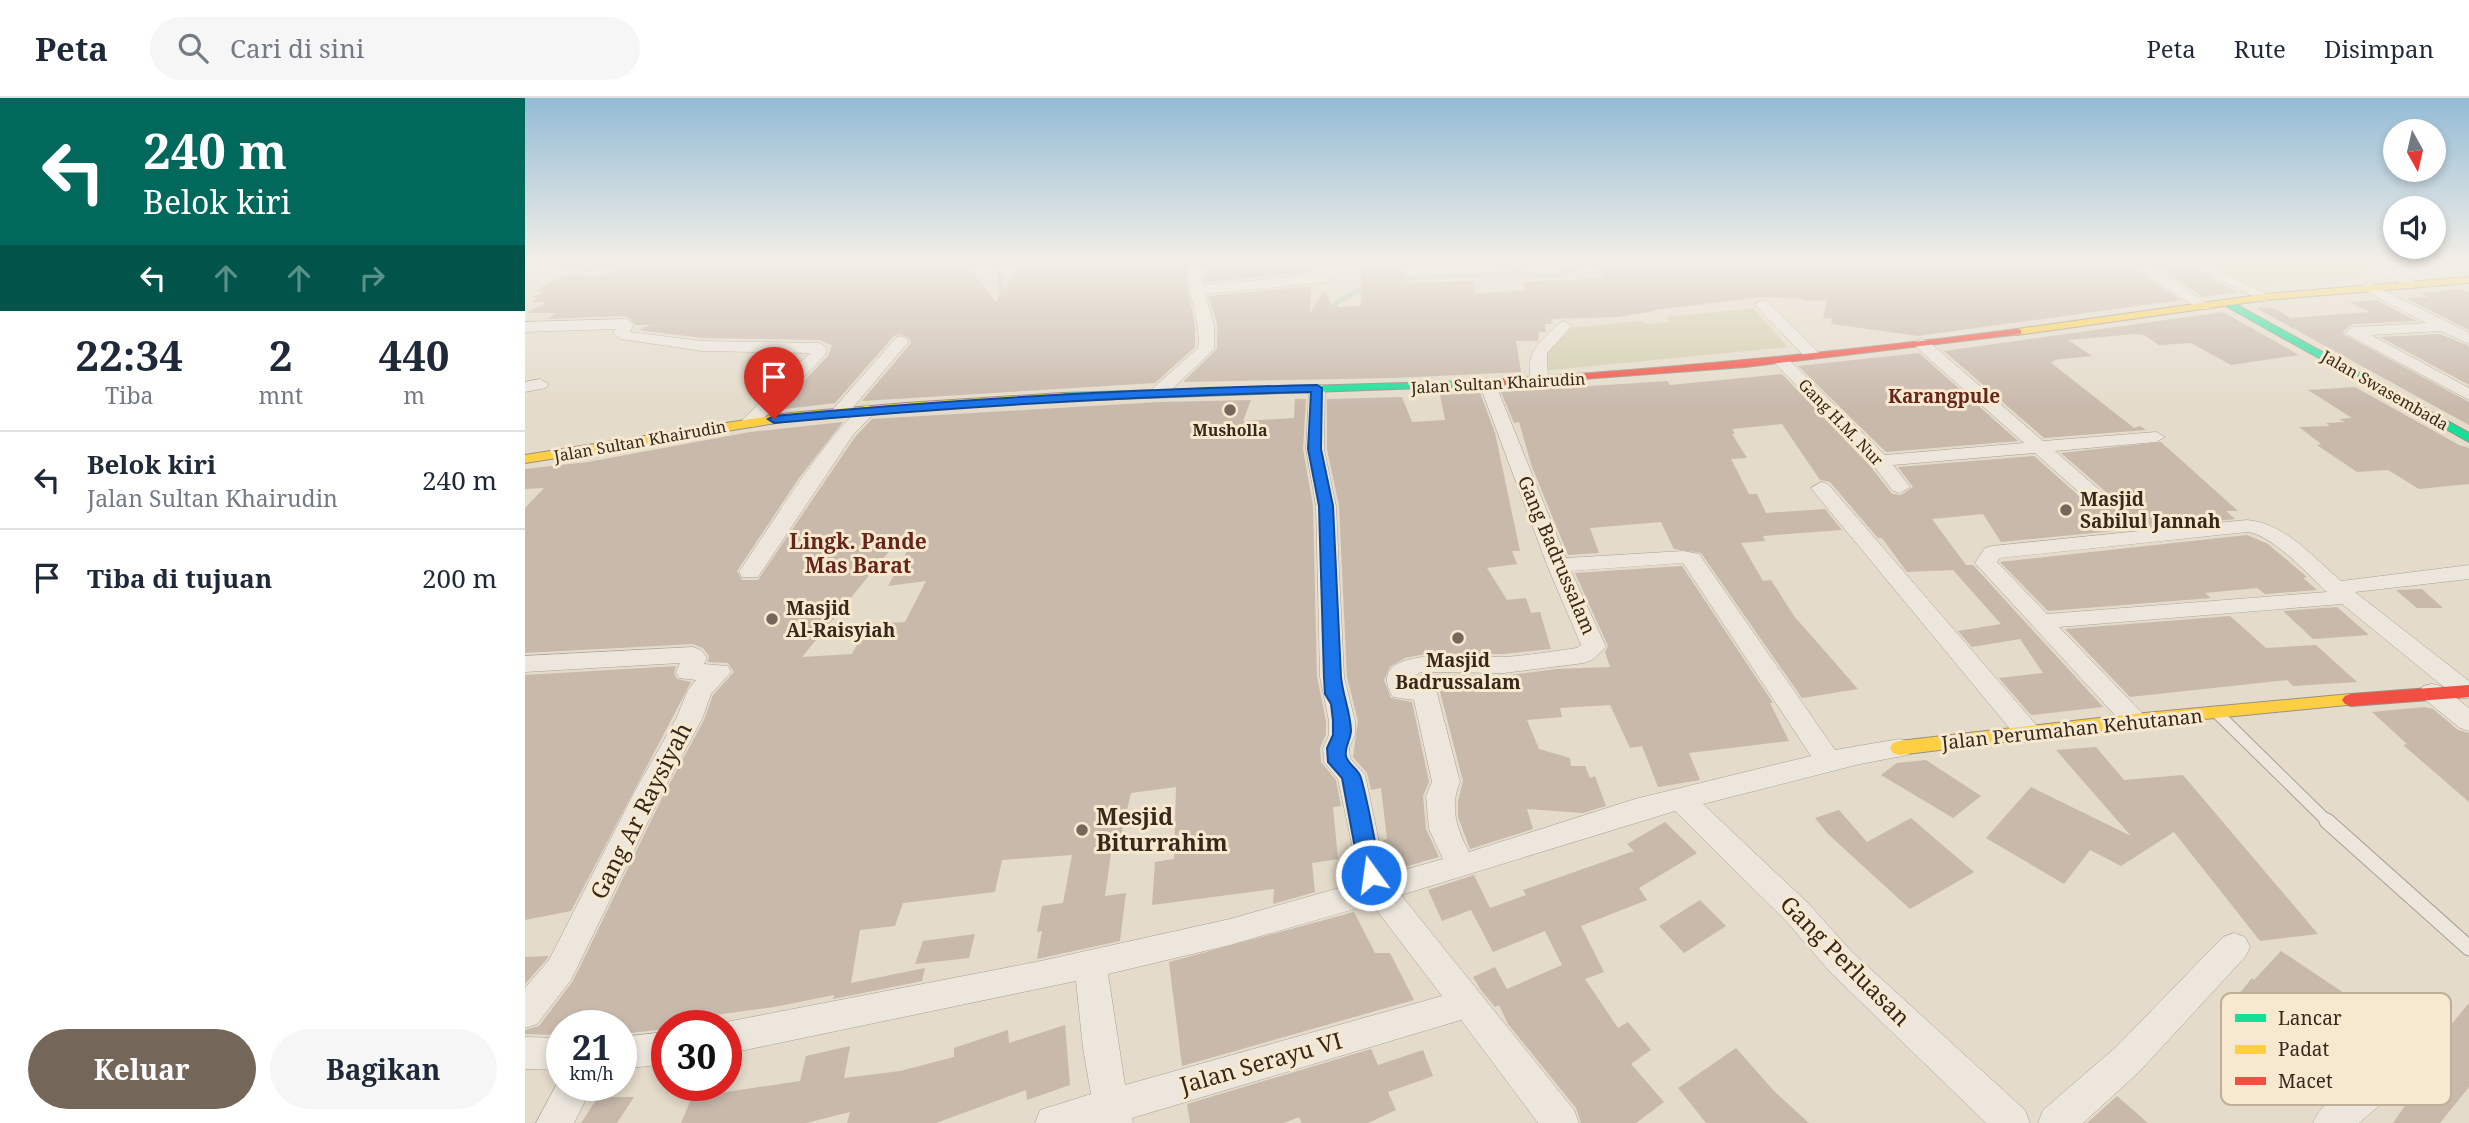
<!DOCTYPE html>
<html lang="id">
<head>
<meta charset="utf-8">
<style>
	:root { --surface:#fff; --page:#f6f6f7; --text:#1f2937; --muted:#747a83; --line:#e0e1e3; --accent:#746759 }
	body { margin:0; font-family:"Noto Serif",serif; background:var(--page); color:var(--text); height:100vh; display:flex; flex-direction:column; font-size:26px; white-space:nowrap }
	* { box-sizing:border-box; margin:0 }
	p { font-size:23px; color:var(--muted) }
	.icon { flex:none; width:38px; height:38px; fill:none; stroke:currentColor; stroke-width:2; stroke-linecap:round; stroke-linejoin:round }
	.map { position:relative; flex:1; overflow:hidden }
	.panel { display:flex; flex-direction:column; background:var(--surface); width:525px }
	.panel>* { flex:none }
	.guide { background:#00695c; color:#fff; overflow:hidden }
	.needle { width:46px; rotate:172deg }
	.fabs { position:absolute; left:1858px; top:21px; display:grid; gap:14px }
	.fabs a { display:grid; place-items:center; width:63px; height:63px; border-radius:50%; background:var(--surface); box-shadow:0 4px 10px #0003; font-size:35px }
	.speed { position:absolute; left:21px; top:912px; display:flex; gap:14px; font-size:35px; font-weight:700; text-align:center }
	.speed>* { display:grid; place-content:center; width:91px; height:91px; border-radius:50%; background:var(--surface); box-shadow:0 4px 10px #0003; line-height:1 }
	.speed small { font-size:18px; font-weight:400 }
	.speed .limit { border:10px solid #d22; background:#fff; color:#111 }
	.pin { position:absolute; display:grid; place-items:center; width:60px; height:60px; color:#fff; margin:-72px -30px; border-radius:50% 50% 50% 0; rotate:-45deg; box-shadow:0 0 7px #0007 }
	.pin .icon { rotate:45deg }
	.me { position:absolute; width:77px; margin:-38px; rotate:346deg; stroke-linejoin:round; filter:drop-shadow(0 0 5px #0008) }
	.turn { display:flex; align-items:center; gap:24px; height:147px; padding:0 28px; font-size:32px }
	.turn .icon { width:91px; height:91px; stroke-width:2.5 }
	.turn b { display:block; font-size:49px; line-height:60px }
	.lanes { display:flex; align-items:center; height:66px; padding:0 28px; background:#0003; justify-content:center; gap:35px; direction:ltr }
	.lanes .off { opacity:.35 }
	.eta { display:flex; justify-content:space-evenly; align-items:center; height:119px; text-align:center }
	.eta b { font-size:42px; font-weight:700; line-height:49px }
	.action { display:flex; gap:14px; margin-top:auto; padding:14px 28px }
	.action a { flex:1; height:80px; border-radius:42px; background:var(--accent); color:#fff; font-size:28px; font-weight:700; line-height:80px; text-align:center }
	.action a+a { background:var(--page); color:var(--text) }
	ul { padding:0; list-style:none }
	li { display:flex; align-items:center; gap:21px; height:98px; padding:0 28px; border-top:2px solid var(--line) }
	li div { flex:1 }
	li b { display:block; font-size:26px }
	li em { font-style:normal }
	header { display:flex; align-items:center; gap:42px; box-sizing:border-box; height:98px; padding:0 35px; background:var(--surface); border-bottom:2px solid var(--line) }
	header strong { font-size:33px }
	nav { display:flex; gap:38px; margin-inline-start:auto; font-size:24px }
	.search { width:490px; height:63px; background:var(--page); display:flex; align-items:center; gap:18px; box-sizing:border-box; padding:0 24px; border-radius:38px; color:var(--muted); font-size:26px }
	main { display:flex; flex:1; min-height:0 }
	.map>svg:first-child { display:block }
</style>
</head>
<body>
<header>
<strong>Peta</strong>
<div class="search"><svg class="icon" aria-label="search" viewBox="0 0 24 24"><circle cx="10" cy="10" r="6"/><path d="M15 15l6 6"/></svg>Cari di sini</div>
<nav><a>Peta</a><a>Rute</a><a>Disimpan</a></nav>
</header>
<main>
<section class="panel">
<div class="guide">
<div class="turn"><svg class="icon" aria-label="left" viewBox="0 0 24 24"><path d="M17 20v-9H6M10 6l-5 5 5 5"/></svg><div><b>240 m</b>Belok kiri</div></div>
<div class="lanes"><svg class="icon" aria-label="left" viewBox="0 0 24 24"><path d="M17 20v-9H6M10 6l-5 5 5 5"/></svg><svg class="icon off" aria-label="ahead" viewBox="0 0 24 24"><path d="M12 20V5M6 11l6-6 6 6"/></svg><svg class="icon off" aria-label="ahead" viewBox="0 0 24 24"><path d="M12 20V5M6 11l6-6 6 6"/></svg><svg class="icon off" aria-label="right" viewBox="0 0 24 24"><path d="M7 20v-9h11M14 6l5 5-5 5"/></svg></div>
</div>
<div class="eta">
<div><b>22:34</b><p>Tiba</p></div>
<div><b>2</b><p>mnt</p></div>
<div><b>440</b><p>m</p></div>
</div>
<ul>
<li><svg class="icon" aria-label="left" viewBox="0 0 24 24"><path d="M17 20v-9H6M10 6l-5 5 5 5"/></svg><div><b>Belok kiri</b><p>Jalan Sultan Khairudin</p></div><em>240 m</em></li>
<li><svg class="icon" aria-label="arrive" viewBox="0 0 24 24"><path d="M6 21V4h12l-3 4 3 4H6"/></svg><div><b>Tiba di tujuan</b></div><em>200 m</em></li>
</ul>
<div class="action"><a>Keluar</a><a>Bagikan</a></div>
</section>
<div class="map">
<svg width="1944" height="1025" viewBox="0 0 1944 1025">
	<rect width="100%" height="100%" fill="#e4dbca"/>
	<path fill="#d6d4ac" d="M1672,165H1825L1854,178L1720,189Z"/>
	<path fill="#d0cdac" d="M1228,210L1263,249L1016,273L1014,255L1043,230L1115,223L1122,226L1145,224L1142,219Z"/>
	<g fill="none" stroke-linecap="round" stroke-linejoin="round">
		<path stroke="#b6c9bc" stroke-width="4.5" d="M33,165L68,171L92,165
			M470,165L476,178L475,204
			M869,181L990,175L1028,178L1055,170L1059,165
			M805,217L811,205L844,187"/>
	</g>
	<path fill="#c8b9ab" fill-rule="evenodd" d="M101,165H440L471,204L497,165H662V186L670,228V249L630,285L337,303L386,245L385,241L375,236L369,238L310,305L251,312L303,258L307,247L294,242L177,240L113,232L126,227H111L101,218L22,221L31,215H1L22,204H5L14,200H7L19,193H9L42,176L76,179Z
		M682,165H787V174L681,184Z
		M836,165H881L877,185L948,183L950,196L1000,192L998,184L1079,180L1071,165H1612L1613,174L1656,202L1393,238L1306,226L1307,221L1298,220L1302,202L1280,203L1277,201L1238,199L1129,212L1130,213L1094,219L1026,221L1027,226H1020L1021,234H1014L1013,243H991L996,274L869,280L658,284L692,251V225L683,198L786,188L785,215L799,193L808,209L836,208Z
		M1627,165H1658L1712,194L1678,199Z
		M1936,191L1944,195V232L1881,200L1904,199L1895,195Z
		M1852,202L1891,223L1828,226L1819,232L1818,236L1944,304V327L1731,210H1748L1766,220L1844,214L1824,204Z
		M1698,214L1774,257L1706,267L1666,245L1634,247L1619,237L1610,236L1543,242L1567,258L1528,262L1530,264H1525L1609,330L1615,328L1621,332L1519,340L1419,253Z
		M1915,236L1944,248V287L1855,239Z
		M1394,255L1493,343L1361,354L1273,268Z
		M1257,276L1346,369L1367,396L1376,397L1388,389L1373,369L1509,358L1563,406L1579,407L1585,400L1581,394L1536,355L1636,344L1713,413H1701L1710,421L1476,444L1458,416L1407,421L1441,467H1448L1578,609L1506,617L1474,580L1518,575L1495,541L1447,549L1433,533L1476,526L1428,472L1382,474L1357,440H1353L1305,384L1295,382L1257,326L1207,331L1210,336H1207L1222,360L1206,361L1224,396H1232L1241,415L1300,411L1317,432L1238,438L1240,443L1216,445L1238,483L1246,482L1269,518L1333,591L1277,600L1176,455L1149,451L1136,424L1065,430L1074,455L1043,457L1007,369L994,324L989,325L976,294L1142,283L1145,287Z
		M1830,289L1934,347L1944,350V386L1894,391L1863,372L1832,374L1792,347L1796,346L1774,329L1805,328L1801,325L1820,324L1814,321L1827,320L1783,292Z
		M955,295L970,335L995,453H987L992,466L962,470L982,502L1001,500L1006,515L1015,514L1026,551L978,556H900L880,560L865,569L859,582L866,600L887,604L904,684L898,698L901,731L914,759L865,773L858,742L862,741L856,690L846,692L842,675L828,659L833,623L822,579L814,408L802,351V301L877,299L887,324L920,322L915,297Z
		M770,301H781L778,351L788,408L792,579L801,623V636L795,650L796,664L811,682L816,708L808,709L813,761L787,765L790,794L748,806L749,791L627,807L630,764L649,761L651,689L606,695L592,754L586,755L580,798L601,795L595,843L512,861L517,833L512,834L517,808L538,805L547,757L477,762L470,794L378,805L370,828L335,832L326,885L400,870L397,883L308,901L309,897L249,909L147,923L145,928H142V931L96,936V928H37V937L0,936V932L14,928L48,883L140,694L179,622L188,597L209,574L203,565L183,564L184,558L178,550L168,546L0,555V410L19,390L0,391V371L63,364L225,334L318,324L274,380L212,473L217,482H233L330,339L347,321L634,304L726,302L718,323L769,320ZM380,434L389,440L363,488L401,483L380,524L343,526L327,556L277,559Z
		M1722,437L1743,446L1782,479L1778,480L1792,492L1740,496L1732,490L1680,495L1686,500L1523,513L1475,464Z
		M1157,468L1248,605H1245L1264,643L1164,655L1175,682L1133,689L1117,648L1105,650L1085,607L1035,610L1037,619L1002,622L1014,651L1045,660L1046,668H1060L1065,680L1070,678L1081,708L1058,715L1002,711L1008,731L945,751L933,719V703L938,683L915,594L909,586L891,584V580L897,577L979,578L1031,571L1085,569L1080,554L1083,548L1050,475Z
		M1897,491L1918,510H1892L1871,492Z
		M1812,509L1844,537L1788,541L1758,513Z
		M1705,518L1741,550L1791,547L1832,584L1768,588L1762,582L1605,599L1540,531Z
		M151,568L149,575L152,581L166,584L46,813L0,822V577Z
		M1900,609L1908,611L1933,632L1944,635V704L1878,647L1882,646L1847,614Z
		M1571,649L1599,682L1658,677L1793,836L1735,843L1649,734L1596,768L1565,752L1539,786L1461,740L1506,689L1606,738L1531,652Z
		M1401,662L1456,698L1428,720L1356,677L1372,665Z
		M1314,712L1342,744L1386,720L1449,774L1385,811L1303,736L1290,720Z
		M1140,724L1172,755L1114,790L1122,802L1056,828L1079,874L1060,881L1093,930L1103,924L1126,952L1106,966L1139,1004L1111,1025H1056L1051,1010L983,926L974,907L970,909L956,892L948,879L970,869L982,891L1037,867L1020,833L968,854L946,812L917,823L903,792L949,777L965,810L1001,797L998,792L1109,753L1102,746Z
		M1175,802L1201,828L1159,855L1134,828Z
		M829,814L850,855H865L889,902L657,968L644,864Z
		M450,836L444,860L390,866L398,843Z
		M1756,853L1819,895L1800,917L1789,910L1767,940L1807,969L1794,983L1792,981L1770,997L1727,961L1756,941L1705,907L1727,880L1729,882Z
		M23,858L22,861L0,886V859Z
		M1944,905V989L1915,1025H1868L1890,993L1923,957L1880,931L1889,915L1920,934Z
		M540,927L545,987L502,1002L501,992L411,1025H322L325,1014L281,1025H156L167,999L275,983L281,958L325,948L319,980L375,973L429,959V950L483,932L484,945Z
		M1211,950L1249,993L1284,1025H1181L1153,990Z
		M846,951L853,967L898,952L908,978L863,994L871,1012L843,1025H777L774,1019L759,1025H665L662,1006Z
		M1592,998L1623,1025H1562Z
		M73,999H109L92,1025H56Z"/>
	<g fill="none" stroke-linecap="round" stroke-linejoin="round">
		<g stroke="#a9a094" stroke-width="13">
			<path id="lane-far1" d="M1693,616L1804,725"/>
		</g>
		<g stroke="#a9a094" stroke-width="17">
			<path id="lane" d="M1802,723L1944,850"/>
		</g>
		<g stroke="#a9a094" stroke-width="1">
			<path id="street" d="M665,165H679L678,187L799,176L801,165H815L814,177L802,184L680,196L689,226V251L640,298H628L626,294L628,290L673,250C677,220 659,193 665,165Z
				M1619,165L1624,166L1686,208L1684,211H1674L1614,172V166Z
				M1660,165H1678L1748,199L1741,203L1736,202Z
				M1836,165H1854L1895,186L1888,190L1883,189Z
				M1916,165H1934L1944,170V179Z
				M1844,185L1944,235V246L1916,233L1846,237L1944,290V302L1823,237L1820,234L1828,229L1901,225L1839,192V186Z
				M1237,202L1242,203L1293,254L1295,257L1293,260H1281L1232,209L1230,206Z
				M101,221L109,226L105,234L177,243L294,245L302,250L301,256L231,328L225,329L216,324L219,320L285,255L177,253L96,241L88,235L91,231L0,234V224Z
				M1039,223L1047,228L1022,255L1023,283L1021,287H1009C995,259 1016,243 1034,225Z
				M376,238L384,243L321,318H309L306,314L309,310L371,240Z
				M1397,241L1403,243L1518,343L1631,334L1640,339L1631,344L1530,353L1579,396L1582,400L1579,404H1565L1510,355L1368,367L1385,389L1375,395L1368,393L1348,367L1247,262L1249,259H1261L1360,357L1499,345L1391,249L1389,246L1391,243Z
				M962,280L970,285L1041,460L1158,453L1174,456L1310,652L1374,641L1383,643L1387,650L1383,657L1335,666L1178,706L1284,806L1327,854L1500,1012L1505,1025H1461L1305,874L1262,824L1150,713L876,797L1049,1012L1054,1025H1013L936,922L607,1020L608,1025H510L515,1012L566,996L558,950L551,883L201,956V928H192L201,924L511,864L705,821L835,784L813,681L799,664L798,650L804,637V623L795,579L791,408L781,351L784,291L786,287H798L800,291L799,351L811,408L819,579L830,623V637L824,650L825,660L840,677L861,777L918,761L904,731L901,698L907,684L889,602L868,599C834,544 953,560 978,559C1002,558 1028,553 1052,550L1056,547L1022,467L954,285ZM1158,465L1286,658L1110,701L944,754C932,731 924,709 935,684L912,595L909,589L888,586V579L896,574L979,575L1059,565L1067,562L1081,549L1046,473ZM847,806L917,898L600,987L583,876L705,847Z
				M15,281L23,286L21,290L0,294V284Z
				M343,307L352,312L328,337L233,479H217L214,474C235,444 315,314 343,307Z
				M1296,384L1303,386L1513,629L1517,636L1513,643L1504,645L1495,643L1289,394L1286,390Z
				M1722,422C1760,425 1788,459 1816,483L1944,467V481L1830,494L1944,583V600L1931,599L1817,506L1534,529L1618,616L1622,622L1618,628L1609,631L1600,628L1450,465L1460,450L1467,448ZM1722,434C1747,436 1783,477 1802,494L1522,516L1472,464L1475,460Z
				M168,549L176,552L182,560L179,566L203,568L206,574L186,596L177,621L138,693L46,882L12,926L0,930V890L24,862L110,693L151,621L163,592L171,582L154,580L151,574L155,565L0,574V558Z
				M1907,586L1916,588L1944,610V633L1935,630L1898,600L1895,594L1898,588Z
				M1709,835L1720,839L1725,849L1720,859L1614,974L1558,1025H1513L1518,1012L1590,950L1698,839Z
				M142,934V966L96,971V939Z
				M0,939L37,940V972L0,971Z
				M37,976V987H68L49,1025H11Z
				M1842,978L1855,983L1860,995L1855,1007L1834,1025H1788C1797,1004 1821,986 1842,978Z"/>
		</g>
		<g stroke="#999084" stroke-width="2">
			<path id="fast" d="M1703,202L1944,335V344L1699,207L1698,205Z
				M948,283L952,284V288L537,303L531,299L537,295Z"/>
		</g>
		<g stroke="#999084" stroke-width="2">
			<path id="slow" d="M1944,179V185L1741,202L1492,237L1487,234L1492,231L1741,196Z
				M537,295L543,299L541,301L264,323L0,365V357L264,315L381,305Z
				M1826,596L1832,598L1835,602L1832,606L1609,628L1374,657L1368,655L1365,650L1368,645L1374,643L1609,616Z"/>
		</g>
		<g stroke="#999084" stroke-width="2">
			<path id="jam" d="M1492,231L1496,232V236L1220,269L948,289L942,286L948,283C1130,272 1311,255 1492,231Z
				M1944,587V599L1826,608L1820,606L1817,602L1820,598L1826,596Z"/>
		</g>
		<use href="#lane-far1" stroke="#ece6dd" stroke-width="11"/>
		<use href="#lane" stroke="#ece6dd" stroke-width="15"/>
		<use href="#street" fill="#ece6dd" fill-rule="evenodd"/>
		<use href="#fast" fill="#16e098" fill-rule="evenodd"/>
		<use href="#slow" fill="#ffcf43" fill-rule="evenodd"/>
		<use href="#jam" fill="#f24e42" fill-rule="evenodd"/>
	</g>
	<linearGradient id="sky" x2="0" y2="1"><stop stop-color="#94bcd6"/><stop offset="0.53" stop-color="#f3efe7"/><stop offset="1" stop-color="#f3efe7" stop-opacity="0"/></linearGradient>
	<rect width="1944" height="309" fill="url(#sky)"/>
	<path fill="#1a73e8" stroke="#114b97" stroke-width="2" d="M792,287L797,290L796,351L808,408L816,579C818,598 825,613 826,632C826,642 819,649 821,658C823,667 834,671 836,680C845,712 850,745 856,777L853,783L846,786L839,783L835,777L817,680L803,664L802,650L808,637V623L806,606L800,596L799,579L794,408L783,351L786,294C606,298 428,309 249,325L243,321L249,318C430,301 610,291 792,287Z"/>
	<g fill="#746759" stroke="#f7e9cf" stroke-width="2.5">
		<circle cx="705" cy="312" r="7"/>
		<circle cx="1541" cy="412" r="7"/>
		<circle cx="247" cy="521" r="7"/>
		<circle cx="933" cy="540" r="7"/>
		<circle cx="557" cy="732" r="7"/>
	</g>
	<g text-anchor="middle" stroke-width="6" stroke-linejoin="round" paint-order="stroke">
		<g font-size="16" fill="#38281c" stroke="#f7e9cf">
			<text transform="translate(973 285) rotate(-3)" y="6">Jalan Sultan Khairudin</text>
			<text transform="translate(1860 292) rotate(30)" y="6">Jalan Swasembada</text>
			<text transform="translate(1316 324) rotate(46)" y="6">Gang H.M. Nur</text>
			<text transform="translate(115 343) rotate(-10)" y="6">Jalan Sultan Khairudin</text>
		</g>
		<g font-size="16" font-weight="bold" fill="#38281c" stroke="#f7e9cf">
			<text x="705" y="338">Musholla</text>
		</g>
		<g font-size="19" font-weight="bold" fill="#66251a" stroke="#f7e9cf">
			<text x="1419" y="305">Karangpule</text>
		</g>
		<g font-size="19" font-weight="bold" fill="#38281c" stroke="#f7e9cf" text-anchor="start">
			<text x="1555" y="408">Masjid<tspan x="1555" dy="22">Sabilul Jannah</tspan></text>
			<text x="261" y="517">Masjid<tspan x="261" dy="22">Al-Raisyiah</tspan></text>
			<text x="933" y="569" text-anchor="middle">Masjid<tspan x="933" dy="22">Badrussalam</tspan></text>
		</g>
		<g font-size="19" fill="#38281c" stroke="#f7e9cf">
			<text transform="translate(1032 457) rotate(67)" y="7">Gang Badrussalam</text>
			<text transform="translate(1547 631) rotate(-6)" y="7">Jalan Perumahan Kehutanan</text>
		</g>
		<g font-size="21" font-weight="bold" fill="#66251a" stroke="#f7e9cf">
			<text x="333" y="451">Lingk. Pande<tspan x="333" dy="24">Mas Barat</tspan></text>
		</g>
		<g font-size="23" fill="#38281c" stroke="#f7e9cf">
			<text transform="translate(116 713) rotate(-63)" y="8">Gang Ar Raysiyah</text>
			<text transform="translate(1320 863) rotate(45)" y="8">Gang Perluasan</text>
			<text transform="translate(736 965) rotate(-16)" y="8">Jalan Serayu VI</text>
		</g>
		<g font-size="23" font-weight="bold" fill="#38281c" stroke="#f7e9cf" text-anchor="start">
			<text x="571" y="727">Mesjid<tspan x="571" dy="26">Biturrahim</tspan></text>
		</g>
	</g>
	<rect x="1696" y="895" width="230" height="112" rx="10" fill="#f7e9cf" stroke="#beaf99" stroke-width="2"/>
	<rect x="1710" y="916" width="31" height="8" fill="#16e098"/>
	<rect x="1710" y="947" width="31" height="9" fill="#ffcf43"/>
	<rect x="1710" y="979" width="31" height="8" fill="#f24e42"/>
	<g font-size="19" fill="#38281c">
		<text x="1753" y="927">Lancar</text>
		<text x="1753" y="958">Padat</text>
		<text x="1753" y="990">Macet</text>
	</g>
</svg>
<div class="fabs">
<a><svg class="needle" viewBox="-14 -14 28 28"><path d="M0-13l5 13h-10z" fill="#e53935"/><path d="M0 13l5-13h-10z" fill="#747a83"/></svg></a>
<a><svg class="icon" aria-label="sound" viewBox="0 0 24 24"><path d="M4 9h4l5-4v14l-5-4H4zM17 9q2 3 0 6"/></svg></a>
</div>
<div class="speed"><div>21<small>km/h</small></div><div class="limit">30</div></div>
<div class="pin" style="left:249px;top:321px;background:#d93025"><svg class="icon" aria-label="arrive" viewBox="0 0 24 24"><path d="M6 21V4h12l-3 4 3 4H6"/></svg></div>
<svg class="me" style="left:846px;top:777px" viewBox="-20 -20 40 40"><circle r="17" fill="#1a73e8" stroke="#fff" stroke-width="3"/><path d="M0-11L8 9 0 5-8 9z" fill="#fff"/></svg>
</div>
</main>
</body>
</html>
